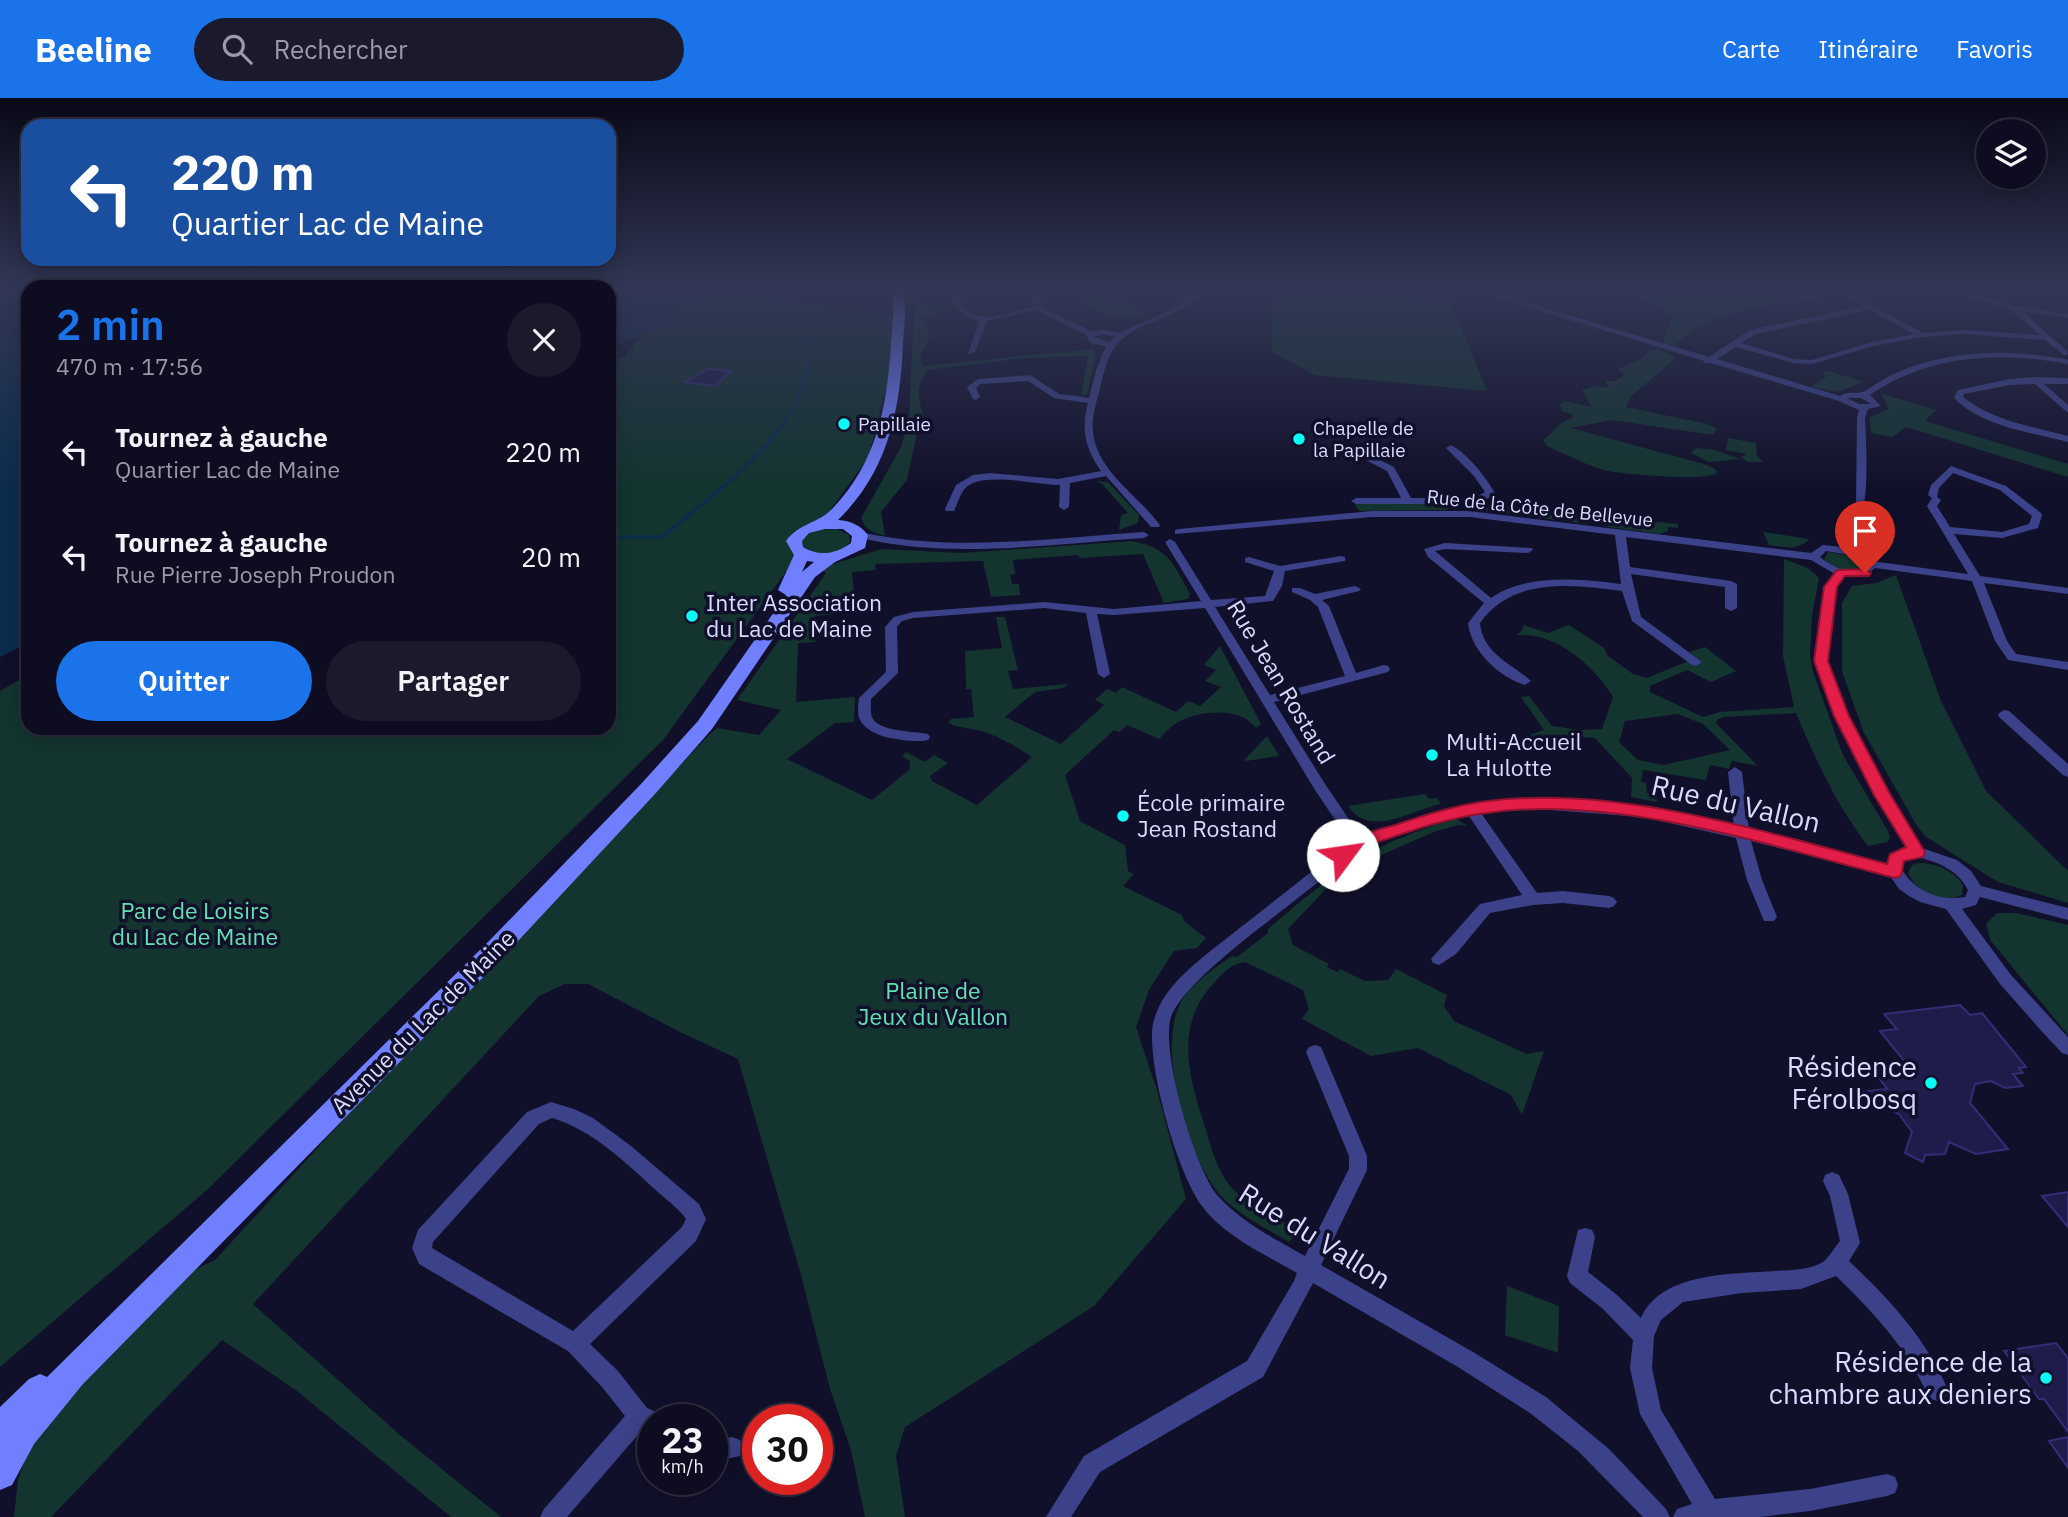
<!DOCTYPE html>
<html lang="fr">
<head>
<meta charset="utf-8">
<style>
	:root { --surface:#0d0c20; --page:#1b1a2d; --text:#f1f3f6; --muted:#9a9ba5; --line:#2d2c3e; --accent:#1a73e8 }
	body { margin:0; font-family:"IBM Plex Sans",sans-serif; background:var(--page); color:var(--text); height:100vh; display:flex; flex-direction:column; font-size:26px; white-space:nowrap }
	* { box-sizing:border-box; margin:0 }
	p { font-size:23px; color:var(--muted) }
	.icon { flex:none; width:38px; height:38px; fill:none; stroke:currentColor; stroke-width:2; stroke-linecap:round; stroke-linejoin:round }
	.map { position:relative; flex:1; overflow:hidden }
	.details { position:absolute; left:21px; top:182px; width:595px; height:455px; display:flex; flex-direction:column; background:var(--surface); border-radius:21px; box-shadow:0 4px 18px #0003,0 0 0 2px var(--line) }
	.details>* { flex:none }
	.guide { position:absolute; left:21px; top:21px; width:595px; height:147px; border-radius:21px; box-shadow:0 4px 18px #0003,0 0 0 2px var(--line); background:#1a4fa0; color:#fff; overflow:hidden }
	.fabs { position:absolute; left:1976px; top:21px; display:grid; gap:14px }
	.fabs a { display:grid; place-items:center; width:70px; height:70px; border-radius:50%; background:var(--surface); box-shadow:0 4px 18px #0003,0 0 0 2px var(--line); font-size:35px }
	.speed { position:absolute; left:637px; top:1306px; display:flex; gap:14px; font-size:35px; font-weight:700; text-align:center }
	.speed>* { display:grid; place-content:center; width:91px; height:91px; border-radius:50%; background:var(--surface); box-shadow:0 4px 18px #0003,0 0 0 2px var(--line); line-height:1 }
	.speed small { font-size:18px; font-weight:400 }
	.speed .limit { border:10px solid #d22; background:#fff; color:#111 }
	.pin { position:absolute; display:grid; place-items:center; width:60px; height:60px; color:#fff; margin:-72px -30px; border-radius:50% 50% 50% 0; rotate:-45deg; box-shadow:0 0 7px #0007 }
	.pin .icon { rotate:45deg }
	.me { position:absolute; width:77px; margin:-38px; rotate:59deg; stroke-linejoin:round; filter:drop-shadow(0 0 5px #0008) }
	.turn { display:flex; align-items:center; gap:24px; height:147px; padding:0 35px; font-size:32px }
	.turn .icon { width:91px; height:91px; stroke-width:2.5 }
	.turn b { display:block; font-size:49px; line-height:60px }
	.round { display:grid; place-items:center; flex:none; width:74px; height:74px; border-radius:37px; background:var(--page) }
	.overview { display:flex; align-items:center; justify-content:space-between; height:119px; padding:0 35px }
	h1 { font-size:42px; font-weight:600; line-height:52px; color:var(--accent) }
	.primary-button { display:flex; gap:14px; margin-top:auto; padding:14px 35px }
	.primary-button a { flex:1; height:80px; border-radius:42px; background:var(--accent); color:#fff; font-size:28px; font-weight:600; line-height:80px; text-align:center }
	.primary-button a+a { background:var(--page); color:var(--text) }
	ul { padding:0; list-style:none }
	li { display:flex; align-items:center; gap:21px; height:105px; padding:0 35px }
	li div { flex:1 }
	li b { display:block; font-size:26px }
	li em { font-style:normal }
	header { display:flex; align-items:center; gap:42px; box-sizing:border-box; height:98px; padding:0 35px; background:var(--accent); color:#fff }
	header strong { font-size:33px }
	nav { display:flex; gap:38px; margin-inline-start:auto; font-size:24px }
	.search { width:490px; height:63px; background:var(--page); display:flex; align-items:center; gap:18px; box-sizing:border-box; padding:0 24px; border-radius:38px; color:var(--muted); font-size:26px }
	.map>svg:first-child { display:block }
</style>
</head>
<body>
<header>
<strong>Beeline</strong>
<div class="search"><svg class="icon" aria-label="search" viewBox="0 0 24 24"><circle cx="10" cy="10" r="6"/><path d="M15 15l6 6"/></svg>Rechercher</div>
<nav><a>Carte</a><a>Itinéraire</a><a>Favoris</a></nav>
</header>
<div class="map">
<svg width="2068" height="1419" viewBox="0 0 2068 1419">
	<rect width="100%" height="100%" fill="#11102a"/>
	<path fill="#13342f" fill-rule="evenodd" d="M694,193H790L785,204L897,217L890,276L868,360L816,432L837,431L849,437L850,444C838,457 818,459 804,449L663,642L207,1092L0,1269V593L28,577V630H609V262L625,259L640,239L673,225Z
		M911,193H920V207L931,211L947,207L949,211L922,220C932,240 932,237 920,257L923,268L1093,251L1096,257L1087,297L1065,298L1064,297H1081L1088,258L1025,260L927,272C914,292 919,304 926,326L909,325L914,210L917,207L914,206Z
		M1272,193H1338L1450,202L1487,293L1315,277L1272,254Z
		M1628,193H1826L1818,201C1773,208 1706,210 1675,248L1663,246L1672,218Z
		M1098,195L1143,213L1145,218C1127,225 1096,217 1084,200Z
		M1658,251L1676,260L1630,299L1626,309L1707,326L1717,331L1713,337L1612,322L1571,330L1707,367L1715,371L1717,375C1706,384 1620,376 1603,372C1584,366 1565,356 1547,348L1543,342C1557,333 1554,326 1573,320L1572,316L1562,313L1560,306L1565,303L1592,309L1582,292L1597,288L1610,290L1605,283H1616L1624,277L1618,271L1643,260L1649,253Z
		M1829,273L1864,284L1838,294L1811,289L1826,279L1822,274Z
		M1882,296L1936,312L1925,323L2068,366V379L1906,329L1892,339L1871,335L1870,319L1889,311Z
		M918,330L907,382L881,414L885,437C874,436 864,431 861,420L901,349L905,335Z
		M1728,340L1756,345L1757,358L1763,364H1748L1741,359L1747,356L1726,352Z
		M1696,350L1715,352L1740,361L1709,364L1691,355Z
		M1095,383L1108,384L1139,417L1138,425L1119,432L1121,417L1128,415L1102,386Z
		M1359,404L1461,406L1446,412L1359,413L1355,407Z
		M1479,405L1586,417L1587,426L1473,411Z
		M1606,419L1678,426V430L1668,429V433L1660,436L1608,429Z
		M1763,434L1809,441C1798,453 1784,449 1769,447Z
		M1132,443C1169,450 1173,465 1190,496L1188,501L1164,505L1143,456L1080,460L1078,457L1013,462L1015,476L1010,477L1012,486H1019L1020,497L991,499L983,463L875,466L876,472L852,474L855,508L858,514L815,518L816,544L798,545L796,604L852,599L855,600L854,624L835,625L787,661L872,702L909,672L910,663L902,658L906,654L925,664L934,657L948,665L930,678L932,683L977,707L1032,659C1017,649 998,638 981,633C969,630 960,630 948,625L951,621L974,619L971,591H966L965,553L1002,550L996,519H1005L1018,572L1008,573L1013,591L1068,586L1063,590L1035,594L1005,619L1061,646L1104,607L1095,602L1107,591L1116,595L1122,589L1176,614L1188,603L1200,608L1221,589L1205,583L1216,572L1204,567L1220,548L1261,626L1256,630C1241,608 1196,612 1175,626C1169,630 1164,636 1159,641L1127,627L1119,634L1114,632L1065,677L1080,723L1125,747L1128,773L1134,776L1123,788L1182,817L1184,823L1206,840L1197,850L1174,853L1149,892L1136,929L1157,992L1186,1101L1094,1208L905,1329L896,1358L905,1419H865L851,1352L830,1291L801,1177L738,961L680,934L588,886H565L539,898L253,1206L400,1337L501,1419H451L297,1293L222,1242L51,1419H14L18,1382L28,1352L57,1312L190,1174L215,1162L355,1009L709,637L717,630L759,637L781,612L737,602L826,475L820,470L881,451L961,455Z
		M1828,454L1851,458L1861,469C1849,476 1834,470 1824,461Z
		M1784,461L1808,470L1819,480L1812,518L1810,557L1813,574L1843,657L1888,733L1890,740L1887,744L1868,748C1836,707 1816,662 1796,615L1723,619L1717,622L1716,625L1758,668L1732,663L1729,671L1710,667L1706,682L1643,672L1641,684L1646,685L1647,695L1656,697L1657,704L1631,699L1632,680L1595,640L1558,637L1535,645L1526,638L1544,632L1521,599L1529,598L1552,628L1581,632L1602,631L1613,599C1593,567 1556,534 1516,537L1522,533L1523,527L1548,535L1569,527L1604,550L1608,558L1633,576L1647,580L1688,563L1694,567L1702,564L1689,554L1705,549L1736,573L1711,584L1687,572L1650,588V594L1703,619L1720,614L1794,609L1783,558ZM1678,616L1703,626L1730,652L1664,667L1638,662L1619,644L1625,623Z
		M1896,477L1941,603L1986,693L2068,773V805L1998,784L1926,739L1917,728L1863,633L1842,573V505L1852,488L1876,485Z
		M1267,638L1279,658L1246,663L1245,661Z
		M1425,696L1429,701L1437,700L1441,706C1412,712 1369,741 1348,708Z
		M1456,721L1468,728L1459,727L1436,733L1342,774L1288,831L1293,847L1329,866L1327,869L1337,874L1340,871L1365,883L1388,882L1396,871L1447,897L1444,908L1454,923L1527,956L1544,953L1522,1017L1511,997L1418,950L1371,958L1302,921L1309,911L1303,892L1245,864C1232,865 1224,874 1215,884C1173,927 1189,980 1205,1029C1211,1049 1217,1072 1230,1088C1239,1098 1253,1106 1264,1114C1279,1123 1291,1131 1308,1123L1289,1144C1266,1130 1240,1118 1222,1099C1187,1061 1157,953 1180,906C1189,887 1215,870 1232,858L1237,859L1268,835V831C1334,775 1370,745 1456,721Z
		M1918,765C1936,765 1953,772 1963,787L1962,797C1943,806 1916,794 1908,775L1912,767Z
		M1997,815H2017L2068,827V937L1991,843L1986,826Z
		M1507,1188L1559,1208L1558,1255L1505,1237Z"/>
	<path fill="#0c2c4d" d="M0,193H28V545L0,559Z
		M609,193H694L673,225L609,250Z"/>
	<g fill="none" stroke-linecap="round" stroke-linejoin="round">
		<path stroke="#0c2c4d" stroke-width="3.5" d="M609,439H662C716,394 821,322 808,241C805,221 779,211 775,193"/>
	</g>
	<path fill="#1f1c4b" stroke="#332e77" stroke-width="2" d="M708,271L730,273L715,288L685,284Z
		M1960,907L1970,917L1982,915L2026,969L2019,970L2023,975L2013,976L2023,988L2005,990L1991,983L1975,986L1970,1005L2008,1051L1976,1056L1949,1044L1945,1056L1925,1057L1923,1064L1905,1055L1912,1034L1899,1016L1879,1008L1868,993L1887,991L1879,980L1914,975L1880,933L1897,931L1884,916Z
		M2068,1094V1129L2042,1098Z
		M2056,1245L2068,1260V1334L2044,1301H2039L2004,1253Z
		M2068,1339V1370L2049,1343Z"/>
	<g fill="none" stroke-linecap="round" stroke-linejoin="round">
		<path fill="#3b4289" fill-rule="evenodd" d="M950,193H958C968,234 1004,215 1033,209L1034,193H1042L1041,209L1093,234L1102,231L1119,235L1173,211L1194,193H1202C1183,219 1154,219 1129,236C1111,247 1106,265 1101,286C1098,301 1091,317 1093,333C1096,373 1138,397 1160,427L1159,429H1151L1106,378L1070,385L1069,409L1064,412L1059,409L1060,387C1037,387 976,371 963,393C959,399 957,407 954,413H946L945,411L956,387L973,377L990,375L1058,381L1101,373C1085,350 1081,332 1088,305L1054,300L1028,283L980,286L976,290L980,299L976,302L973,301L967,289L978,281L1030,277L1059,296L1089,300L1097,269L1106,248L1090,245L1086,237L1036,212L987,223L975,254L968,256L979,223C961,218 955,211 950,193ZM1103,236L1115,239L1109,244L1094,239Z
			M1476,193H1488L1709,259L1750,232L1863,208L1836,193H1845L1923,235L1963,232L2040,237L2010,211L1947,193H1960L2013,207L2068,216V220L2022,213L2067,253V257H2064L2045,242L1963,236L1922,239L1873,248L1812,266L1793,265L1736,249L1717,261L1840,298C1848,292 1857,297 1865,293C1878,285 1889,277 1903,272C1955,251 2014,251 2068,262V266C2001,253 1928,257 1870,297L1881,308L1868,311L1865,320C1867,366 1870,408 1852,451L1871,463L1968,476L1927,408L1932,400L1928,397L1931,387L1951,368L2006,388L2041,415L2042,417L2038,430L2002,440L1954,436L1980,478L2068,490V496L1984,485L2007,543L2016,556L2068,564V572L2008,562L1995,543L1972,483L1875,470L1867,477L1844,478L1837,489L1827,563L1847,618L1889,696L1922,750L1957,762L1971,773L1981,788L2068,810V822L1980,799L1976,807L1962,811L2011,877L2068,939V957L2062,955L2046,938L2000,886L1946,811L1920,804L1909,798L1899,791L1890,778L1751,743L1762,782L1777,819L1774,823H1764L1747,782L1736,740L1643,719L1538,711L1487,714L1481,715L1537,795L1563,793L1609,798L1614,800L1617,804L1614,808L1609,810L1563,805L1533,807L1490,815L1456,856L1439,867L1433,865L1431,861L1480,806L1522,797L1469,718C1441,724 1414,732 1387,741C1379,743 1369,745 1362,749C1343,761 1326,779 1308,792C1274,820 1189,879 1172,916C1158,948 1195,1072 1218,1098C1241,1124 1275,1141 1305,1158L1349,1071V1058L1306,954L1309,949L1315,947L1321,949L1367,1058V1072L1321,1167L1473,1254L1546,1299L1609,1351L1666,1411L1670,1419H1643L1578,1353L1530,1315L1458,1269L1313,1185L1263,1279L1100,1374L1071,1419H1046L1084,1358L1247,1263L1294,1183L1297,1175C1266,1157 1224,1138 1202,1108C1177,1073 1151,979 1152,936C1152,923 1157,912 1163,901C1182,872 1214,851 1241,829C1277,801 1313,772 1350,744L1315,692L1205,510L1114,517L1097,516L1110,576L1104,580L1098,576L1086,515L1044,510L913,520L902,523L897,529L898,575L871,601C871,606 870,614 872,619C878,634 914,633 928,636L930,639L928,642L923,643C905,643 870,641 860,622C857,616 858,607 859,600L886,574L885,529L894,519L913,514L1044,504L1114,511L1201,503L1165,444L1170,441L1175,444L1211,502L1265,498L1274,473L1245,464V460L1249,459L1280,468L1341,458L1345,459V463L1285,473L1282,488L1273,503L1215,509L1270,597L1345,578L1318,509L1310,502L1292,494V490H1300L1315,496L1355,488L1361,491L1359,493L1322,502L1329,508L1356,575L1384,567L1388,568L1390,571L1388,574L1274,604L1325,686L1361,739L1431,716L1472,707L1538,701L1643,709L1734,729L1728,674L1735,669L1742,674L1749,732L1886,766L1891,756L1908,751L1875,697L1835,618L1815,563L1825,489L1835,476L1811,462L1626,439L1630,469L1731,483L1737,486V510L1731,513L1725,510V489L1631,476L1641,519L1702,564L1696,568L1692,567L1632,523L1622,493C1571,486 1513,479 1480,525C1483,556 1511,565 1531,583L1525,587C1499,579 1471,553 1468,525L1484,505L1428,459L1424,451L1445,445L1532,450L1533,452L1528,455L1445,451L1435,453L1491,500C1527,475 1580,481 1621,486L1615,437L1470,419H1372L1175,436V432L1179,431L1372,413H1470L1811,455L1823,447L1842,449L1856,404L1857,320L1859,312L1839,303L1711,265H1705L1704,263ZM1869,212L1914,236L1872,244L1812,262L1794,261L1741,245L1756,236ZM1847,300H1861L1871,306H1859ZM1953,375L2000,392L2032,418L2029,426L2002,434L1950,429L1937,408L1941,402L1937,399L1939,390ZM1826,453L1849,457L1864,470C1848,477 1833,469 1820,459ZM1917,759C1938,764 1958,772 1968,792L1965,799C1939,804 1911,792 1900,767L1902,764Z
			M2035,279L2068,280V286H2044L2068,307V315L2035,286L2010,287L1964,296L1963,299C1993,323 2031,328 2068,338V344C2030,334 1983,329 1954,300L1958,292L2010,281Z
			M1451,347C1468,356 1485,378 1495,395L1494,397L1468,411L1464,410V406H1356L1351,403L1356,400H1401L1387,373L1356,357L1354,355L1359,352L1394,369L1411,400H1474L1485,394L1474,378L1446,350Z
			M860,434C954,455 1049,440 1144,434L1149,437L1144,440C1048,446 951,462 856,439L855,437Z
			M2004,612L2009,613L2068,666V679L2063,677L1999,619L1998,616Z
			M551,1004L574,1011L593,1020L631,1048L699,1106L706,1121L696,1143L590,1246L618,1273L647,1310L661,1316L663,1321H653V1335L643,1331L567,1419H540L544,1411L625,1318L602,1289L568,1253L419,1166L412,1150L418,1132L527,1014ZM552,1020C593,1032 627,1066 659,1095C668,1103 679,1111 686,1121L682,1129L573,1233L432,1150L433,1144L539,1026Z
			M1832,1074L1839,1077L1848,1096L1860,1145L1849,1163C1889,1201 1926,1240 1948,1292L1945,1300L1937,1303L1929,1300C1908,1251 1874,1215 1836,1178L1801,1191L1742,1195L1683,1204L1661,1222L1654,1238L1652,1270L1661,1312L1715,1401L1810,1391L1887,1376L1895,1379L1898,1387L1895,1395L1887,1398L1810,1413L1760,1419H1673L1677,1411L1692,1406L1640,1316L1630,1270L1633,1242L1603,1211L1570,1185L1567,1178L1578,1132L1585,1130L1592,1132L1595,1139L1588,1174L1617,1197L1641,1220C1661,1174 1732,1176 1776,1173C1790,1172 1810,1172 1823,1164C1829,1159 1835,1149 1840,1143L1830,1098L1823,1083L1825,1077Z
			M732,1339L740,1342L743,1350L740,1358L712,1364V1342Z"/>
		<path fill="#707fff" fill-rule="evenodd" d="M892,193H903C907,211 904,227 903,246C900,313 888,373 838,422C851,423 860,427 868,437L865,450L835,464L815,479L712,631L655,696L506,856L83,1286L34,1346L12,1387L0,1392V1309L29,1281L40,1276L47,1279L490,842L641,686L698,623L786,497L778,492L794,457L786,443C799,425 818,426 833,410C877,364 887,308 891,246C892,228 895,212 892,193ZM825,431H843L852,438L851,445C836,456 819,459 803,449L802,443L809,435ZM807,463L814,464L802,474Z"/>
	</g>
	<linearGradient id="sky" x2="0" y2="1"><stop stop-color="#090917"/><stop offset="0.49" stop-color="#323755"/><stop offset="1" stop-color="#323755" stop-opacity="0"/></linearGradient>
	<rect width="2068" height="392" fill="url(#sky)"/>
	<path fill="#e11d48" stroke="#92132f" stroke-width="2" d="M1865,471L1871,475L1869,478H1845L1837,489L1828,563L1849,618L1890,696L1925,754L1923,759L1904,763L1901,778L1895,780C1772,748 1613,696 1487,715C1446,720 1408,734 1369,747C1357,751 1351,766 1337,762L1334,757C1347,738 1374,733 1395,727C1425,717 1456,707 1488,703C1619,687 1761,733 1887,766L1890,756L1906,749L1874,697L1834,618L1814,563L1824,489L1837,472Z"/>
	<g fill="#05fff7" stroke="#11102a" stroke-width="2.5">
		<circle cx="844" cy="326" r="7"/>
		<circle cx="1299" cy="341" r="7"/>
		<circle cx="692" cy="518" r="7"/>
		<circle cx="1432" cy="657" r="7"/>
		<circle cx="1123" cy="718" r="7"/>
		<circle cx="1931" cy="985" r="7"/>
		<circle cx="2046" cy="1280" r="7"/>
	</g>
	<g text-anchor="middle" stroke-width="7" stroke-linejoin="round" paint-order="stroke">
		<g font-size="19" fill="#d9daff" stroke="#11102a" text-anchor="start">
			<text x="858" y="333">Papillaie</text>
			<text x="1313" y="337">Chapelle de<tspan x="1313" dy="22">la Papillaie</tspan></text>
		</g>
		<g font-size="19" fill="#d9daff" stroke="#11102a">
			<text transform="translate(1540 410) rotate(6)" y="7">Rue de la Côte de Bellevue</text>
		</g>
		<g font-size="23" fill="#d9daff" stroke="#11102a" text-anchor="start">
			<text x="706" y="513">Inter Association<tspan x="706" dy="26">du Lac de Maine</tspan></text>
			<text x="1446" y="652">Multi-Accueil<tspan x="1446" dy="26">La Hulotte</tspan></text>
			<text x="1137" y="713">École primaire<tspan x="1137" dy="26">Jean Rostand</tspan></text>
		</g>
		<g font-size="23" fill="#d9daff" stroke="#11102a">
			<text transform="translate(1281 584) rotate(59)" y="8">Rue Jean Rostand</text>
			<text transform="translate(423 924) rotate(-45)" y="8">Avenue du Lac de Maine</text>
		</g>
		<g font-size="23" fill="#62e2b1" stroke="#11102a">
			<text x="195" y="821">Parc de Loisirs<tspan x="195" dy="26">du Lac de Maine</tspan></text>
			<text x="933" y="901">Plaine de<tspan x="933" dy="26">Jeux du Vallon</tspan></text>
		</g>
		<g font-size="28" fill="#d9daff" stroke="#11102a">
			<text transform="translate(1736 706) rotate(13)" y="10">Rue du Vallon</text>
			<text transform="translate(1315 1138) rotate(32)" y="10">Rue du Vallon</text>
		</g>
		<g font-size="28" fill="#d9daff" stroke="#11102a" text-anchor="end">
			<text x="1917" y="979">Résidence<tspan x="1917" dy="32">Férolbosq</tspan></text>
			<text x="2032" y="1274">Résidence de la<tspan x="2032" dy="32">chambre aux deniers</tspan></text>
		</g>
	</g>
</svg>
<div class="fabs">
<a><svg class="icon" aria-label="layers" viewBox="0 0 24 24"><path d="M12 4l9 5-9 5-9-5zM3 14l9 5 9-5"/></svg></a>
</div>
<div class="speed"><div>23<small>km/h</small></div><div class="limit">30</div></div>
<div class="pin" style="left:1865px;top:475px;background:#d93025"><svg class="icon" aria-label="arrive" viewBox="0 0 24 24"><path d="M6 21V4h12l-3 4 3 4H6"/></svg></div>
<svg class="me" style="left:1343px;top:757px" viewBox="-20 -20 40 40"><circle r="19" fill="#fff"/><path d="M0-13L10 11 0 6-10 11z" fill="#e11d48"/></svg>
<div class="guide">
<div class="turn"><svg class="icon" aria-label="left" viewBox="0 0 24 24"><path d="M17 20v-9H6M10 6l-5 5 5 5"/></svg><div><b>220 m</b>Quartier Lac de Maine</div></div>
</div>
<section class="details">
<div class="overview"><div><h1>2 min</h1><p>470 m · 17:56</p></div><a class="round"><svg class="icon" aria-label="close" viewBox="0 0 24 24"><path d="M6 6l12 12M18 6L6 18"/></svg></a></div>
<ul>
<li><svg class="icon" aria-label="left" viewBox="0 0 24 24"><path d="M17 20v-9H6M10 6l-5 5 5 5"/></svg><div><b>Tournez à gauche</b><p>Quartier Lac de Maine</p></div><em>220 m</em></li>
<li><svg class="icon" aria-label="left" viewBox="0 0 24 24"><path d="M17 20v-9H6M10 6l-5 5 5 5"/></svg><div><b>Tournez à gauche</b><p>Rue Pierre Joseph Proudon</p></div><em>20 m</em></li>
</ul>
<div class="primary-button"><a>Quitter</a><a>Partager</a></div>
</section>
</div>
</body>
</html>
